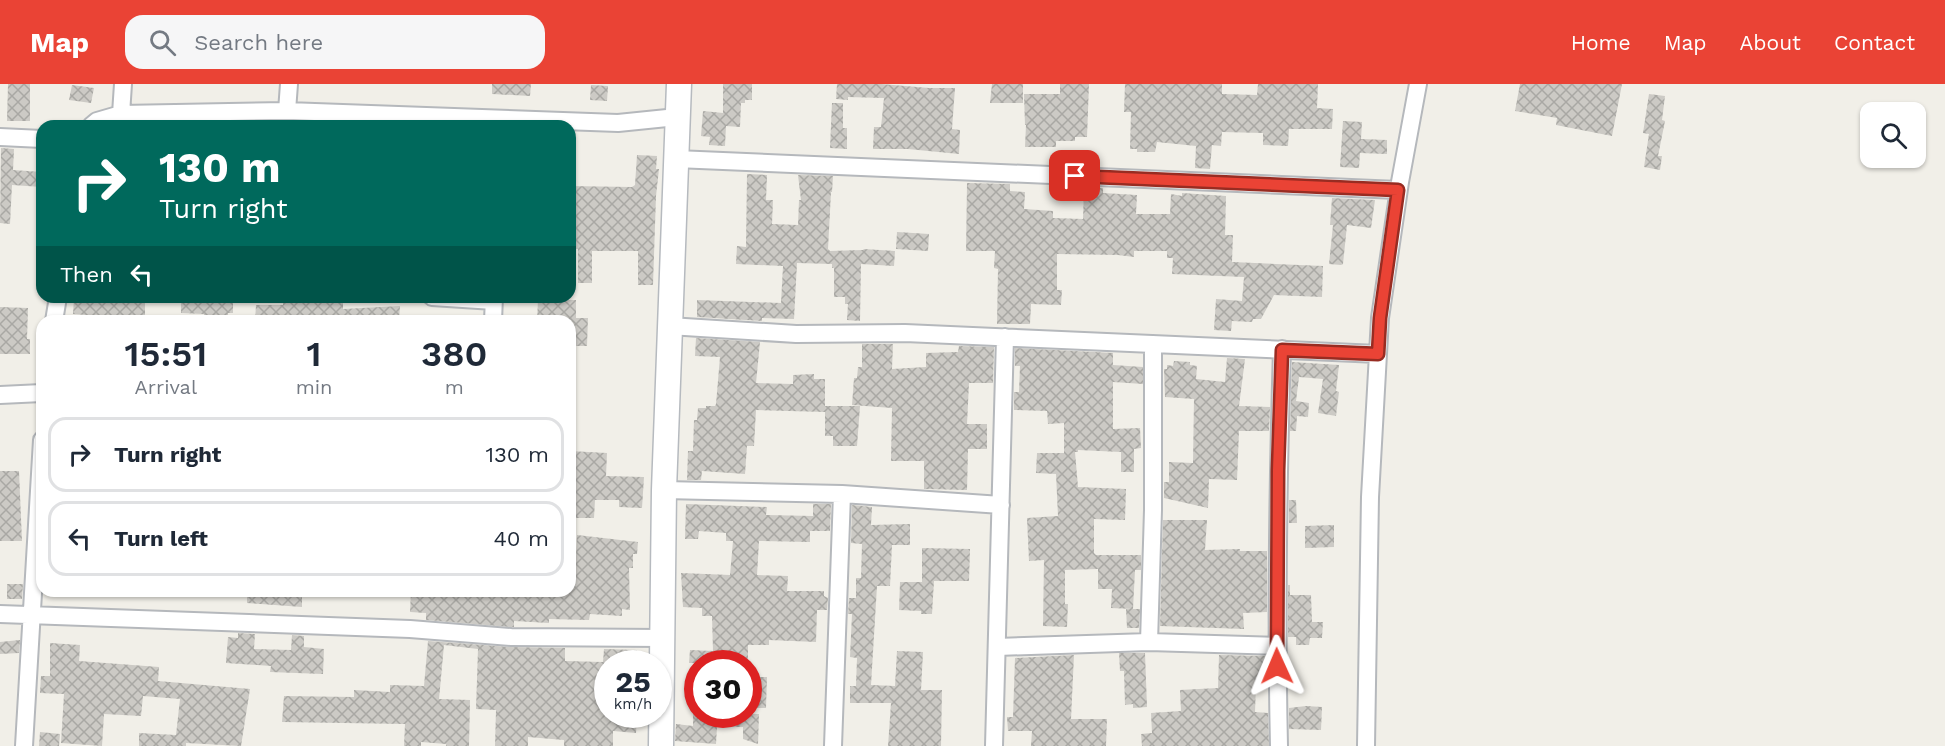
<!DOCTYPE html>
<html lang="en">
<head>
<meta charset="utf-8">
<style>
	:root { --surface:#fff; --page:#f6f6f7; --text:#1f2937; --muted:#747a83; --line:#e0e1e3; --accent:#ea4335 }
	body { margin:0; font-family:"Work Sans",sans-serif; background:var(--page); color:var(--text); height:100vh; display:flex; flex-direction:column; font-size:22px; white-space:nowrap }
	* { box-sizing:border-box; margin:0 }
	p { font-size:20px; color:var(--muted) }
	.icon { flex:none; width:33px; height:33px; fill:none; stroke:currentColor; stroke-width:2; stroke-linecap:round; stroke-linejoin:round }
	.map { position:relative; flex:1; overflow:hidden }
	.side { position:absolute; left:36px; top:231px; width:540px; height:282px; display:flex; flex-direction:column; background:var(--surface); border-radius:18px; box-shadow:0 2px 4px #0004 }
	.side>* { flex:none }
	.banner { position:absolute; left:36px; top:36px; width:540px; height:183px; border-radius:18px; box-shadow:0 2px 4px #0004; background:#00695c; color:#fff; overflow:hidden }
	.fabs { position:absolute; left:1860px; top:18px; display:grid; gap:12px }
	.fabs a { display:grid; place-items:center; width:66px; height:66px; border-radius:12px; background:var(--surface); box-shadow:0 2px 4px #0004; font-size:30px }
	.speed { position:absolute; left:594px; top:566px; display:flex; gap:12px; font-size:30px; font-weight:700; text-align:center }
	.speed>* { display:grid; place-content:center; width:78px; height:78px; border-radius:50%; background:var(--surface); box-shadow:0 2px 4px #0004; line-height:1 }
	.speed small { font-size:15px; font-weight:400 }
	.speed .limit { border:9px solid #d22; background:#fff; color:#111 }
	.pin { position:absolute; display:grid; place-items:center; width:51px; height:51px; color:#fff; margin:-26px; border-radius:12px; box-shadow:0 3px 9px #0006 }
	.me { position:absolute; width:66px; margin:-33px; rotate:359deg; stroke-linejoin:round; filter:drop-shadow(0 0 4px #0008) }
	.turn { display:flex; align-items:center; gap:21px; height:126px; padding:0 24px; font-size:27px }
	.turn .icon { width:78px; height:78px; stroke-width:2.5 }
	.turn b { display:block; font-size:42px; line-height:51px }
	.then { display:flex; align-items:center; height:57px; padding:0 24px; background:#0003; gap:12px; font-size:22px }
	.eta { display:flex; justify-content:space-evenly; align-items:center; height:102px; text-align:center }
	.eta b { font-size:36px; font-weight:600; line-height:42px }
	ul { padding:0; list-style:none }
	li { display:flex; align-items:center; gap:18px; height:75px; margin:0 12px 9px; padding:0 12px; border:3px solid var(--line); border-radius:18px }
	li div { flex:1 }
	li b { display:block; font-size:22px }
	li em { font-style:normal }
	header { display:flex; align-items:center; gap:36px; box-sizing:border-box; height:84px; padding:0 30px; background:var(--accent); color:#fff }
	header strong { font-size:28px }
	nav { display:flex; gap:33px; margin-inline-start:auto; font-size:21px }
	.search { width:420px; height:54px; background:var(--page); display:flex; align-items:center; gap:15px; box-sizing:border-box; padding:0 21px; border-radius:18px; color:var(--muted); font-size:22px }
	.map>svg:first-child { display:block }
</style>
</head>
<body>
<header>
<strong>Map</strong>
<div class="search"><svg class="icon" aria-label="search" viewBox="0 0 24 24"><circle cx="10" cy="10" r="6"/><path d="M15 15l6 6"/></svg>Search here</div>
<nav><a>Home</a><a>Map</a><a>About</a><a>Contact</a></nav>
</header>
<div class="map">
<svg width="1945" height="662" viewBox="0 0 1945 662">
	<defs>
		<pattern id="building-cross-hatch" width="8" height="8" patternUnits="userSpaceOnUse" patternTransform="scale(1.5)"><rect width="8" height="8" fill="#cccac5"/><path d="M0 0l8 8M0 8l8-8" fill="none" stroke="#a9a8a4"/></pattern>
	</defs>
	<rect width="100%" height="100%" fill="#f1efe8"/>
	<path fill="url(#building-cross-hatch)" d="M8,0H30V37H7Z
		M492,0H531L530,12L492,10Z
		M723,0H752V16H745V19H741L740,43L726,42L725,62L709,61L710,53L701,52L703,27L723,29Z
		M837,0H881L929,4H955L952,45L960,46L959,70L908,65H873L874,43H881L884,14L848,13V16L836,15Z
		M992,0H1023V19H990Z
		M1060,0H1089L1087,53H1075V57H1056V63H1025L1026,41H1025L1024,10H1060Z
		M1125,0H1222V10L1257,11L1258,0H1318L1317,24L1333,25L1332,45H1289L1288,62L1263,61V49L1222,48L1221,62L1212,61L1210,85L1195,84L1196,62L1157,58L1155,68H1137V65H1130L1131,28H1124Z
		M1520,0H1622L1612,52L1556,41L1557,34L1515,27Z
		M72,1L94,4L91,19L69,16Z
		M591,1L608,2L607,17L590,16Z
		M1649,10L1665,12L1662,36L1665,37L1658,72H1662L1660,86L1644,83L1649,50L1643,49Z
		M832,19H843V44H847V65L830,64Z
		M1343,37L1362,38L1361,55L1387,56V70L1360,69L1359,84L1340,83Z
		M1,64L14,65L13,86L42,88V103L12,101L10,140L0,139Z
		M637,71L657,72L656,85H659L656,112L653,201H638V167H592V199H578V165H570V102L632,103L635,101Z
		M747,90L767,91L766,116H773L772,140L798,141L799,116H801L798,91L833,92L832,108H831L828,165L830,167L863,166L864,165L895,167L894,182L861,180L860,237L847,236L848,220H845V213H834V184H832V180L797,179L794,235L762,234V237L697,233V216L781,219L783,182L736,180L737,162L746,163Z
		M967,99L1010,100V107L1025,108L1024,125L1053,127V134L1083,135L1084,105L1089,106V103L1103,104V109L1137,111L1136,130H1170L1171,110L1182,112V109L1226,112L1225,151H1233L1232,178L1323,182L1322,213L1274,211L1261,235H1253L1252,238L1232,237L1231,247L1214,246L1216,215L1242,217L1244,193L1172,190L1173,174H1167V167H1134V173L1118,171L1057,170V206H1062L1061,221L1031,220L1030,240H997L998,185L994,184L995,167H966Z
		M1332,114L1375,116L1371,144L1347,141L1343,180L1341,181L1329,180L1333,141H1330Z
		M897,148L929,150L928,167L896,165Z
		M74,213H145V237H100V232L73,230Z
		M181,213L233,214V229H228V237L204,236V230L181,229Z
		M283,216L343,218V225L400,222L399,237H255L256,221H283Z
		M538,216H576V234H588L587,262H570V237H537Z
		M0,223L28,224L27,255H30V270H0Z
		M696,254L760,258L756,299L793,300V291L814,290V295H825V328L756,326L754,362H747L745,390L702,387L701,396H687L688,367H693L694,336H697L698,324H706V322H715L716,320L720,273L695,272Z
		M862,260H893L892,285L926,283V269L958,268L959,262L994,263L993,299H969L967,340H987V365H968L967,406L924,405V377H891L892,324L852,321L854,294H857L858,283H862Z
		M1015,264L1113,269V281L1143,283V300L1113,298V345L1140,344L1141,364L1134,365V388H1121V368L1078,366V368H1075L1078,403L1126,405L1125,436L1094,435V469L1096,471H1141V486H1135L1133,525L1111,524L1112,505H1098V485L1065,486V520H1068L1067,543L1043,542L1044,476L1029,477L1027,434L1058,432L1056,390L1036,389L1037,369H1064V339L1048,340L1047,327L1014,326V308H1019L1020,282H1015Z
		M1227,274L1245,275L1239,322L1270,323L1269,347H1239L1237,396L1209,395L1208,424L1164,414V398H1169V378L1193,379L1194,315L1165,313L1164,285H1167V281L1173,282L1174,277L1190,278V281L1197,282L1196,295L1225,298Z
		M1292,278L1339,281L1336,307L1339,308L1336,332L1318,329L1323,295L1299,293L1296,317L1309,319L1308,333L1297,332L1296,347H1290Z
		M825,322H860L857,362H833V352H825Z
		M570,367L607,369L606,392L644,393L642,424L619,423V416H595L594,434H571L573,402H570Z
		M0,387H19L22,457H0Z
		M1289,416H1296L1297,439H1289Z
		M686,420L767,423L766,431L813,432V420H831L830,447H810V458L759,457L757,491L788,492L787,507H824V512L828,514L827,526H817L816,558L769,556V561H748V579H689L690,566L713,567L712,532H702V524L683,523L681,489L730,491L733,457H726V449L699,447L698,455H685Z
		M852,421L872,423L871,441L910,440V461H892L890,502H877L871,601L895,602L897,567L923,568L921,606H942L941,662H888L891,619H850V602H856L857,574L850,573L852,530H848L849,514H856V494H861L862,460L851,459Z
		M1163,436H1207L1205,466L1240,465V467H1267V528L1243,529L1244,545L1160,542Z
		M1334,441V463L1305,464V442Z
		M577,451L638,458L637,470H633V484H629L630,526L622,525V532L590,530L589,536L549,535V539L514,537V543H511L426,536V529L410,528L411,507H570L571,472H576Z
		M922,464L970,465L969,497H934L932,530H921V527L899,526L900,498H922Z
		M7,500H23L22,515H7Z
		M1288,501H1290V511H1311L1312,538H1323L1322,554H1310L1309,561H1296V553H1288Z
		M247,507H302V523L247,519Z
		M1126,525H1140L1139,544H1127Z
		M238,549L255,550L254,565L291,566L292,551L304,552V563L324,565L323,590L270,588L271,582L226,579L228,553L238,554Z
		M20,556L19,569L0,570V558Z
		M428,557L510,563L565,564V577L603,578L604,565L637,566V579H608V631L637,633L636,649L613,647V662H564V656L528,653V662H495L496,626L476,625L478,565L444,561L439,615L470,616L469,662H446V660L421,658V662H404L405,640L282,638L284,612L354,613V606L390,608V601L424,602Z
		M50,559L80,561L79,577L159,583L158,597L250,605L241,662L186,659V662H139V649L176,651L180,615L143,612L141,632L104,630L102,662L61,659L64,610L40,609L41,592H50Z
		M1119,569H1145L1147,623L1133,624V620L1125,621L1124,587H1120Z
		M1074,571L1071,635H1107L1106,662H1031L1032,647H1008L1007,633H1013L1015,574Z
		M1219,571L1265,572V600H1256L1255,628L1268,629L1269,662H1142L1141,650L1152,649L1151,629L1181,627L1180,606L1218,604Z
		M751,593H767L766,624H750Z
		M1306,622L1322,623L1321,646L1289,645V624Z
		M693,630H759L758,660L743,655V643H717L716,660L675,657L676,640L693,642Z
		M40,648L60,650L59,662H39Z"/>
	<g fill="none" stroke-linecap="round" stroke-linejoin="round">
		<g stroke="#b5b8bc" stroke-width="20">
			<path id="street" d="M287,27L289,0
				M121,30L123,0
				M91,42L97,37L121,30L287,27L618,39L677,33
				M0,53L42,55
				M676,75L1398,106
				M432,213L494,217
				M54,237L58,213
				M493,237L494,213
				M669,242L796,250L905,249L1378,270
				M0,311L42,309
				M664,406L842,410L1001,421
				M0,530L410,545L511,553L663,554
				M1149,558L1153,426V260
				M997,563L1149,558L1277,562
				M24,662L42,356
				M833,662L842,410
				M994,662L1005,253
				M1279,662C1276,530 1278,398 1282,265
				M1366,662L1370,413L1380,234L1400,98L1418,0"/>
		</g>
		<g stroke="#b6babf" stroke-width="27">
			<path id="secondary" d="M661,662L664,406L679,0"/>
		</g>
		<use href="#street" stroke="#fff" stroke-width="16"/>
		<use href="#secondary" stroke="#fff" stroke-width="24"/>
	</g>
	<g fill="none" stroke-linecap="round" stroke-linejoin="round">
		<g stroke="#982c22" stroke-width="15">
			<path id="route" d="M1075,92L1398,106L1380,234L1378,270L1282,266L1278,386L1277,582"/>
		</g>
		<use href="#route" stroke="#ea4335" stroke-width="10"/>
	</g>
</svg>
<div class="fabs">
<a><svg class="icon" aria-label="search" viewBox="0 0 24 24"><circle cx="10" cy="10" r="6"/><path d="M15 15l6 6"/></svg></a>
</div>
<div class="speed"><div>25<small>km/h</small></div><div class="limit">30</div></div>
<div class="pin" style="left:1075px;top:92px;background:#d93025"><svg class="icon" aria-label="arrive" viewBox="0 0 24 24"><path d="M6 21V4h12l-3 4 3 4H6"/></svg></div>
<svg class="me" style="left:1277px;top:582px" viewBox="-20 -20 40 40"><path d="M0-17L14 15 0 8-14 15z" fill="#ea4335" stroke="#fff" stroke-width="4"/></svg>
<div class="banner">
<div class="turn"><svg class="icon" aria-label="right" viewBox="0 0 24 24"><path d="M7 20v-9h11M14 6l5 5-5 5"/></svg><div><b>130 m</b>Turn right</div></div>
<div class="then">Then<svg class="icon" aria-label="left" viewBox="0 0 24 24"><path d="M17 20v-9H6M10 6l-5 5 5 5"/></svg></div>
</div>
<section class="side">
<div class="eta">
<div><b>15:51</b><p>Arrival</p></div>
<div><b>1</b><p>min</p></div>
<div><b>380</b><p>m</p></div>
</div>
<ul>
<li><svg class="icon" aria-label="right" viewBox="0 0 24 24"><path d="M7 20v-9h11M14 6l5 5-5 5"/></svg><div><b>Turn right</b></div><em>130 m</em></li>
<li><svg class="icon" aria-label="left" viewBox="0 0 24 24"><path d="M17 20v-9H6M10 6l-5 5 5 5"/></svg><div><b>Turn left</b></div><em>40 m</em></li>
</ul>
</section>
</div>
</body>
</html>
